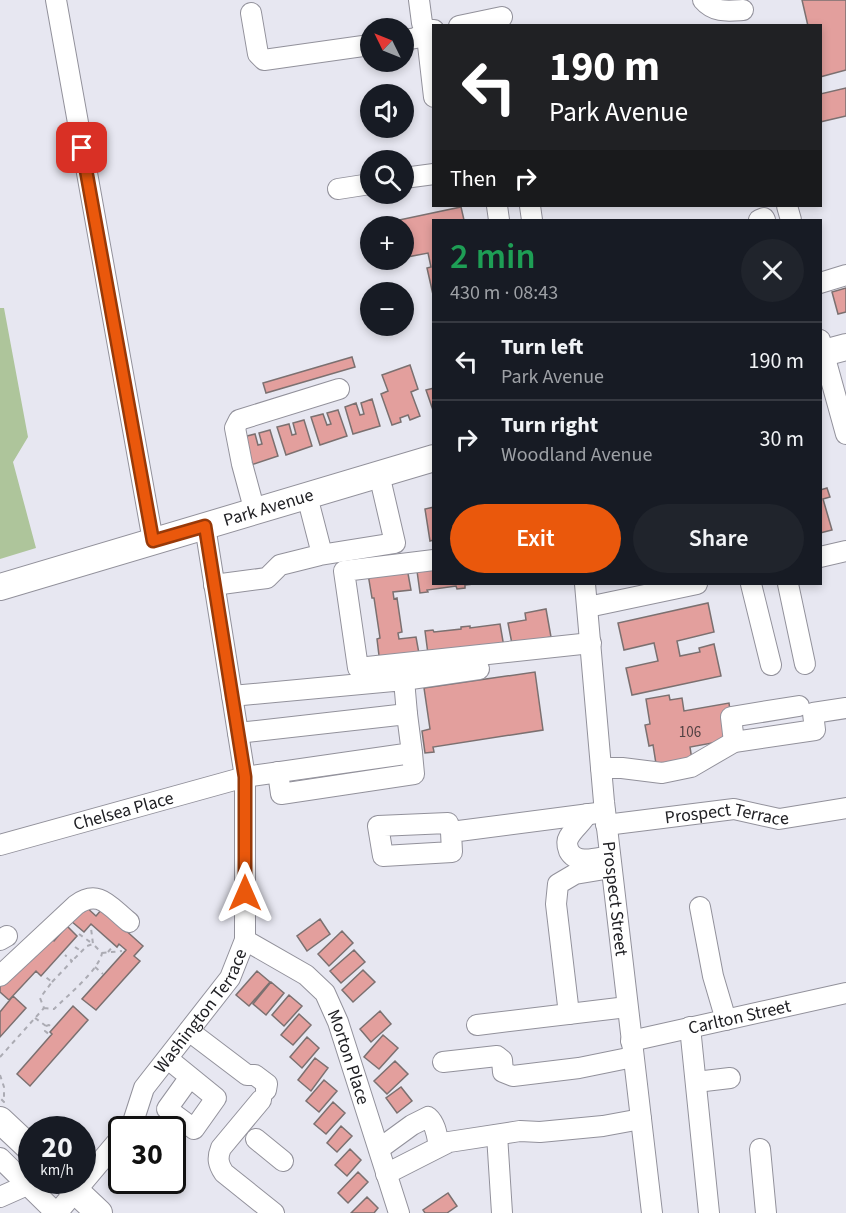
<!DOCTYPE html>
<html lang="en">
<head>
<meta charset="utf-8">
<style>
	:root { --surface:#171b24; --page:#20242c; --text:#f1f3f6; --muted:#9ea1a6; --line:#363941; --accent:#ea580c }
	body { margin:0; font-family:"Source Sans 3",sans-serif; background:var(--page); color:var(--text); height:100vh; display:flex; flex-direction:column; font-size:22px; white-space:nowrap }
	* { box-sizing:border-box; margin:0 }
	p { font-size:20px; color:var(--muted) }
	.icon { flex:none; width:33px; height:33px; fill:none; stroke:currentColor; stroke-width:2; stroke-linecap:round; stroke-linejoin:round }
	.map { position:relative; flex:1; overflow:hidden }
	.sheet { position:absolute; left:432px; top:219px; width:390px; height:366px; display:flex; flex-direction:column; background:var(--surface); border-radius:0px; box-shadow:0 3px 9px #0003 }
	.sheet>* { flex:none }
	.guide { position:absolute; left:432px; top:24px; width:390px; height:183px; border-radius:0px; box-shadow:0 3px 9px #0003; background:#202124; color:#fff; overflow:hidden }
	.needle { width:39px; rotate:313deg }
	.buttons { position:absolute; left:360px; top:18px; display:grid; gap:12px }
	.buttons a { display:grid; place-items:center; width:54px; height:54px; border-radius:50%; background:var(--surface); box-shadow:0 3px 9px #0003; font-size:30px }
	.speed { position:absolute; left:18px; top:1116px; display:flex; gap:12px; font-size:30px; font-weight:700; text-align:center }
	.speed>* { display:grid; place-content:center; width:78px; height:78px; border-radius:50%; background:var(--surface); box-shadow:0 3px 9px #0003; line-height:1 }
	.speed small { font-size:15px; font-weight:400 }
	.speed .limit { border:3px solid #111; border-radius:9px; background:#fff; color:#111 }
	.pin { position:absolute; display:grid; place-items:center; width:51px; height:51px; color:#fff; margin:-26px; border-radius:12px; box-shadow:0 3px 9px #0006 }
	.me { position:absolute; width:66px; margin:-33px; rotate:0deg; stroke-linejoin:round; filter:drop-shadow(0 0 4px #0008) }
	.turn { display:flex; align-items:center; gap:21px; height:126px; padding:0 18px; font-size:27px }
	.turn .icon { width:78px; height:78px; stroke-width:2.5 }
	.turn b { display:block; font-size:42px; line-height:51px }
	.then { display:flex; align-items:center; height:57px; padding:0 18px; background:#0003; gap:12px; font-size:22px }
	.round { display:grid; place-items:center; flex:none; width:63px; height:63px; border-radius:32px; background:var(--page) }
	.headline { display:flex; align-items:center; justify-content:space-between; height:102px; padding:0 18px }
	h1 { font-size:36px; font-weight:600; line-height:45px; color:#1e9e55 }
	.action { display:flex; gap:12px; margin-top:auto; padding:12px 18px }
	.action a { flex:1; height:69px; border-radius:36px; background:var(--accent); color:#fff; font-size:24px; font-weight:600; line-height:69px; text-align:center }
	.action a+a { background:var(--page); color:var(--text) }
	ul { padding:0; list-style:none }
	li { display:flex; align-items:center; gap:18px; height:78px; padding:0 18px; border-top:2px solid var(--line) }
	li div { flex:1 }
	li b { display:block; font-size:22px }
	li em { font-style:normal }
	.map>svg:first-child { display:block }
</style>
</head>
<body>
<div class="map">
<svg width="846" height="1213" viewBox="0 0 846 1213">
	<rect width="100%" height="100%" fill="#e7e7f1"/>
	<path fill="#aec59b" d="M0,308H4L28,437L13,462L36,548L0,559Z"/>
	<path fill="#e39f9d" stroke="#7b7070" stroke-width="1.5" d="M802,0H846V70L820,77V26H808Z
		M846,88V116L820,122V94Z
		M461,207L464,220H434V299L427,268L431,267L428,253L407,257L404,240V226H401L399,220Z
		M846,288V312L838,314L832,292Z
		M352,357L355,367L266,393L263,383Z
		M410,365L418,389L411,392L420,416L410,420L408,415L400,418L401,422L392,425L381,394L388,391L382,375Z
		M434,388V413L426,390Z
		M372,399L380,426L353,434L345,407L356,403L360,415L364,414L361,403Z
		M338,410L347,436L320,445L311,417L323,414L327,425L331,424L327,413Z
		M304,420L312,446L286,455L277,427L289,424L292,435L296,434L293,423Z
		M270,430L278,456L251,465L243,437L255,434L258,445L262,444L259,433Z
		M827,488L830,497L823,499L832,530L820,533V490Z
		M434,507V540L430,541L425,509Z
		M407,568L411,590L393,592L394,599L397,598L402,632L398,633L399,639L416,637L420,659L380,664L377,639L380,638L374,598H372L368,574Z
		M434,569V584H474L465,585V588L457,589L456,586L427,590L428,592L420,593L417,571Z
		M708,603L714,632L677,641L680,656L700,652L699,648L714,644L721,676L632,695L626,668L658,661L654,643L624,650L618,623Z
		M546,609L551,637L512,644L508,623L526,620L525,613Z
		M500,624L504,647L428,654L425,631L433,630L434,632L461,629V627L470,626V628Z
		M535,672L543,730L433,747L434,752L425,753L422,731L430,729L424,688Z
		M669,695L670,700L682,698L684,711L729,703L734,739L690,747L692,760L657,770L653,745L649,746L645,725L650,724L646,699Z
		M85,906L96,916L102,909L143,946L134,956L140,961L96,1010L82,999L126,950L119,944L117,947L91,924L84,932L71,921Z
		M320,919L330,934L307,951L297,936Z
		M67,926L77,936L41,976L36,971L9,1000L0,992V984L50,937L54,941Z
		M342,931L353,943L329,966L318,954Z
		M354,950L365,962L341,983L330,971Z
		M363,970L375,982L353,1002L342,990Z
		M257,971L270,982L249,1006L236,995Z
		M271,982L284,993L266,1015L253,1004Z
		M289,995L302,1006L284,1026L272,1015Z
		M13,996L26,1008L0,1037V1012Z
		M73,1006L88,1020L30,1086L17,1074L52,1034L50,1032Z
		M380,1011L391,1024L371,1042L360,1029Z
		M299,1014L311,1025L293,1045L281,1035Z
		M383,1035L398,1048L379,1069L364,1057Z
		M307,1037L319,1048L302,1068L290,1057Z
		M315,1058L328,1068L311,1091L298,1080Z
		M395,1061L408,1074L387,1094L374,1081Z
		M324,1080L337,1091L319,1112L306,1101Z
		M401,1087L412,1101L397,1113L386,1098Z
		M333,1102L345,1113L326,1134L314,1124Z
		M341,1126L352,1136L337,1152L327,1143Z
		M350,1149L361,1160L347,1176L335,1165Z
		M358,1172L368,1182L348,1203L338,1193Z
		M448,1193L457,1206L447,1213H425L423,1210Z
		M367,1197L378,1208L374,1213H351Z"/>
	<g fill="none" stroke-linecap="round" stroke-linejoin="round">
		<g stroke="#92919b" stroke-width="22">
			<g id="minor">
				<path d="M56,0L153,541"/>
				<path d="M419,0L422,23L427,30H434"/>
				<path d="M703,0C714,13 728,11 743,10"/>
				<path d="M251,13L258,54L264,60L370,45"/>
				<path d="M459,26L502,17"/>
				<path d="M404,40L416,38L427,30"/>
				<path d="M434,44L428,45L434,97"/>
				<path d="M404,178L434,174"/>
				<path d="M338,189L370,184"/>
				<path d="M497,206L499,220"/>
				<path d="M530,206L532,220"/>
				<path d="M787,206L791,220"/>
				<path d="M759,220L764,218L765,220"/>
				<path d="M820,283L846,275"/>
				<path d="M820,340L846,434"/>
				<path d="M307,496L322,554"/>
				<path d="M255,512L242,464L235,428L239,420L339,389"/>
				<path d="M820,557L846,551"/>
				<path d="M434,560L344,571L358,668L591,643"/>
				<path id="s1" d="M585,584L604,802L652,1213"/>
				<path d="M751,584L771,665"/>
				<path d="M788,584L805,664"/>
				<path d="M214,585L267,578L280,565L320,555L395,543L379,474"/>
				<path d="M588,607L697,584"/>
				<path d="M404,680L479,669"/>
				<path d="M232,696L404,680L407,714"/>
				<path d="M734,742L731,717L799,706"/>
				<path d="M601,768H622L662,773L691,767L734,742L815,730L813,713L846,708"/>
				<path d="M278,772L281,794L414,774L412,753"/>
				<path d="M587,814C582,823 574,828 569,837C566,842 567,846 569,851C576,864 594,859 605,857"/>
				<path id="s2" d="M606,825L734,809L779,819L846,808"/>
				<path d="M451,832L452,852L383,856L378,826L448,823L451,832L605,812"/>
				<path id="s3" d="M0,845L245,777L412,753L407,714L238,733"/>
				<path d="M700,907L713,976L726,1020"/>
				<path d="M0,940L7,936"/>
				<path id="s4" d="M245,940L306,975L325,993L338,1022L399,1213"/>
				<path d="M0,976L76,905C99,888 110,907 129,922"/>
				<path d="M569,1014L556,904L558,884L575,874L611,868"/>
				<path d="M477,1025L627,1007"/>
				<path d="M690,1027L709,1213"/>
				<path d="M189,1031L247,1075H255L267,1084L266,1090"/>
				<path id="s5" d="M631,1041L846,993"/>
				<path d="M168,1059L216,1098L194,1129L167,1109L190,1077"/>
				<path d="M443,1062L497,1056L502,1060L503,1072L513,1076L579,1068L633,1057"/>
				<path d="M696,1082L730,1078"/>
				<path d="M261,1100L221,1148C217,1158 218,1164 224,1173L274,1213"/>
				<path id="s6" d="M127,1130L133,1122L144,1088L230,978L245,940V777L205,526"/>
				<path d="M497,1135L502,1213"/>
				<path d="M256,1139L283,1161"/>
				<path d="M379,1149L412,1125L428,1117C436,1124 437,1136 439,1146"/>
				<path d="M760,1149L766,1213"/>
				<path d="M0,1158L56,1213"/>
				<path d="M386,1174L449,1142L520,1131L540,1132L603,1126L641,1119"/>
				<path d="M0,1197L27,1185"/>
				<path d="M57,1213L122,1136"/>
			</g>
		</g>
		<g stroke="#92919b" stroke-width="28">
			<g id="major">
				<path d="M820,354L846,347"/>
				<path id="s7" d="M0,587L434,458"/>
				<path d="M0,1120L32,1150"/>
				<path d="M64,1180L99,1213"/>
			</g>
		</g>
		<path stroke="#ababb3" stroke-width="2" stroke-dasharray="4.5 4.5" stroke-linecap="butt" d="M79,934L93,944L91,928
			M75,947L81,951
			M108,952L113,946
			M102,953L122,951
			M95,967L103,974
			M52,982L72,961L65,955
			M44,1008L54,1009C67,996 99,970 102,953L93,944L87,946L72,961
			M35,1018L46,1026L45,1031L50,1035
			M46,1026L49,1025L53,1028
			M0,1057L44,1008L40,998L52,982L43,975
			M0,1075L4,1087V1102L0,1098"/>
		<use href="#minor" stroke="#fff" stroke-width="20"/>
		<use href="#major" stroke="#fff" stroke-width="26"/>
	</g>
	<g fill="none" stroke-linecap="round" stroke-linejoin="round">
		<g stroke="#983908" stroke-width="15">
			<path id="route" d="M82,148L153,541L205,526L245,777V893"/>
		</g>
		<use href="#route" stroke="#ea580c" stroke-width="10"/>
	</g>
	<g text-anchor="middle" stroke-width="4.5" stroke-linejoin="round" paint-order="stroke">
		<g font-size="15" fill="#514042">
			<text x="690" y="737">106</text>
		</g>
		<g font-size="18" fill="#202024" stroke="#fff">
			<text dy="6" stroke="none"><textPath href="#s7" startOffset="280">Park Avenue</textPath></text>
			<text dy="6" stroke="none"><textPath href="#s3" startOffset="128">Chelsea Place</textPath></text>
			<text dy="6" stroke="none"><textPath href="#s2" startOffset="122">Prospect Terrace</textPath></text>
			<text dy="6" stroke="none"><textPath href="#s1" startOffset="316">Prospect Street</textPath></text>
			<text dy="6" stroke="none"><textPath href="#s6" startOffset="142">Washington Terrace</textPath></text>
			<text dy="6" stroke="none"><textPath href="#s5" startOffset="111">Carlton Street</textPath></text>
			<text dy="6" stroke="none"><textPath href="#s4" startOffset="165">Morton Place</textPath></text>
		</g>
	</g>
</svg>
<div class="buttons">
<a><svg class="needle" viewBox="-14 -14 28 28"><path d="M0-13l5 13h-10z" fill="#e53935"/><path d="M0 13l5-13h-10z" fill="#9ea1a6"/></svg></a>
<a><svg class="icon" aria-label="sound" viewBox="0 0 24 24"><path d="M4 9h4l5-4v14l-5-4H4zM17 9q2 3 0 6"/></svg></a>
<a><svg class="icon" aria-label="search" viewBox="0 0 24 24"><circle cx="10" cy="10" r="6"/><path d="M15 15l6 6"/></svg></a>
<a>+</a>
<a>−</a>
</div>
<div class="speed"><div>20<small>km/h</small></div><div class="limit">30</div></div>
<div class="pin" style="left:82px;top:148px;background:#d93025"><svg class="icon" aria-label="arrive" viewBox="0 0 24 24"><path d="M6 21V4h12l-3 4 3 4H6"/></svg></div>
<svg class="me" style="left:245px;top:893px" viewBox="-20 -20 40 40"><path d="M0-17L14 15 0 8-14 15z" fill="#ea580c" stroke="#fff" stroke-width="4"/></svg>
<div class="guide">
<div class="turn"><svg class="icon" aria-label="left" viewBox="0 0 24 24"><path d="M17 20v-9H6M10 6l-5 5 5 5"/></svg><div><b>190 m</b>Park Avenue</div></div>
<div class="then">Then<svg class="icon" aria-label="right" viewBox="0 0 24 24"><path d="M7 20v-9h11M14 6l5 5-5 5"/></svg></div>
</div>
<section class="sheet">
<div class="headline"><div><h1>2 min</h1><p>430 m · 08:43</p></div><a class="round"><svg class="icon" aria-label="close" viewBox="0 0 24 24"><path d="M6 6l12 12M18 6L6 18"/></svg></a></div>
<ul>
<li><svg class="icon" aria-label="left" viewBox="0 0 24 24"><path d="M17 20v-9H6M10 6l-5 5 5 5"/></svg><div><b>Turn left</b><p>Park Avenue</p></div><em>190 m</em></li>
<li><svg class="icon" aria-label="right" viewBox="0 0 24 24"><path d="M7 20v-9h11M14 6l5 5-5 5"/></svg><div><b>Turn right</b><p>Woodland Avenue</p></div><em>30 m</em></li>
</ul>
<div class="action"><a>Exit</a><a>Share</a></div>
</section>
</div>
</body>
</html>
